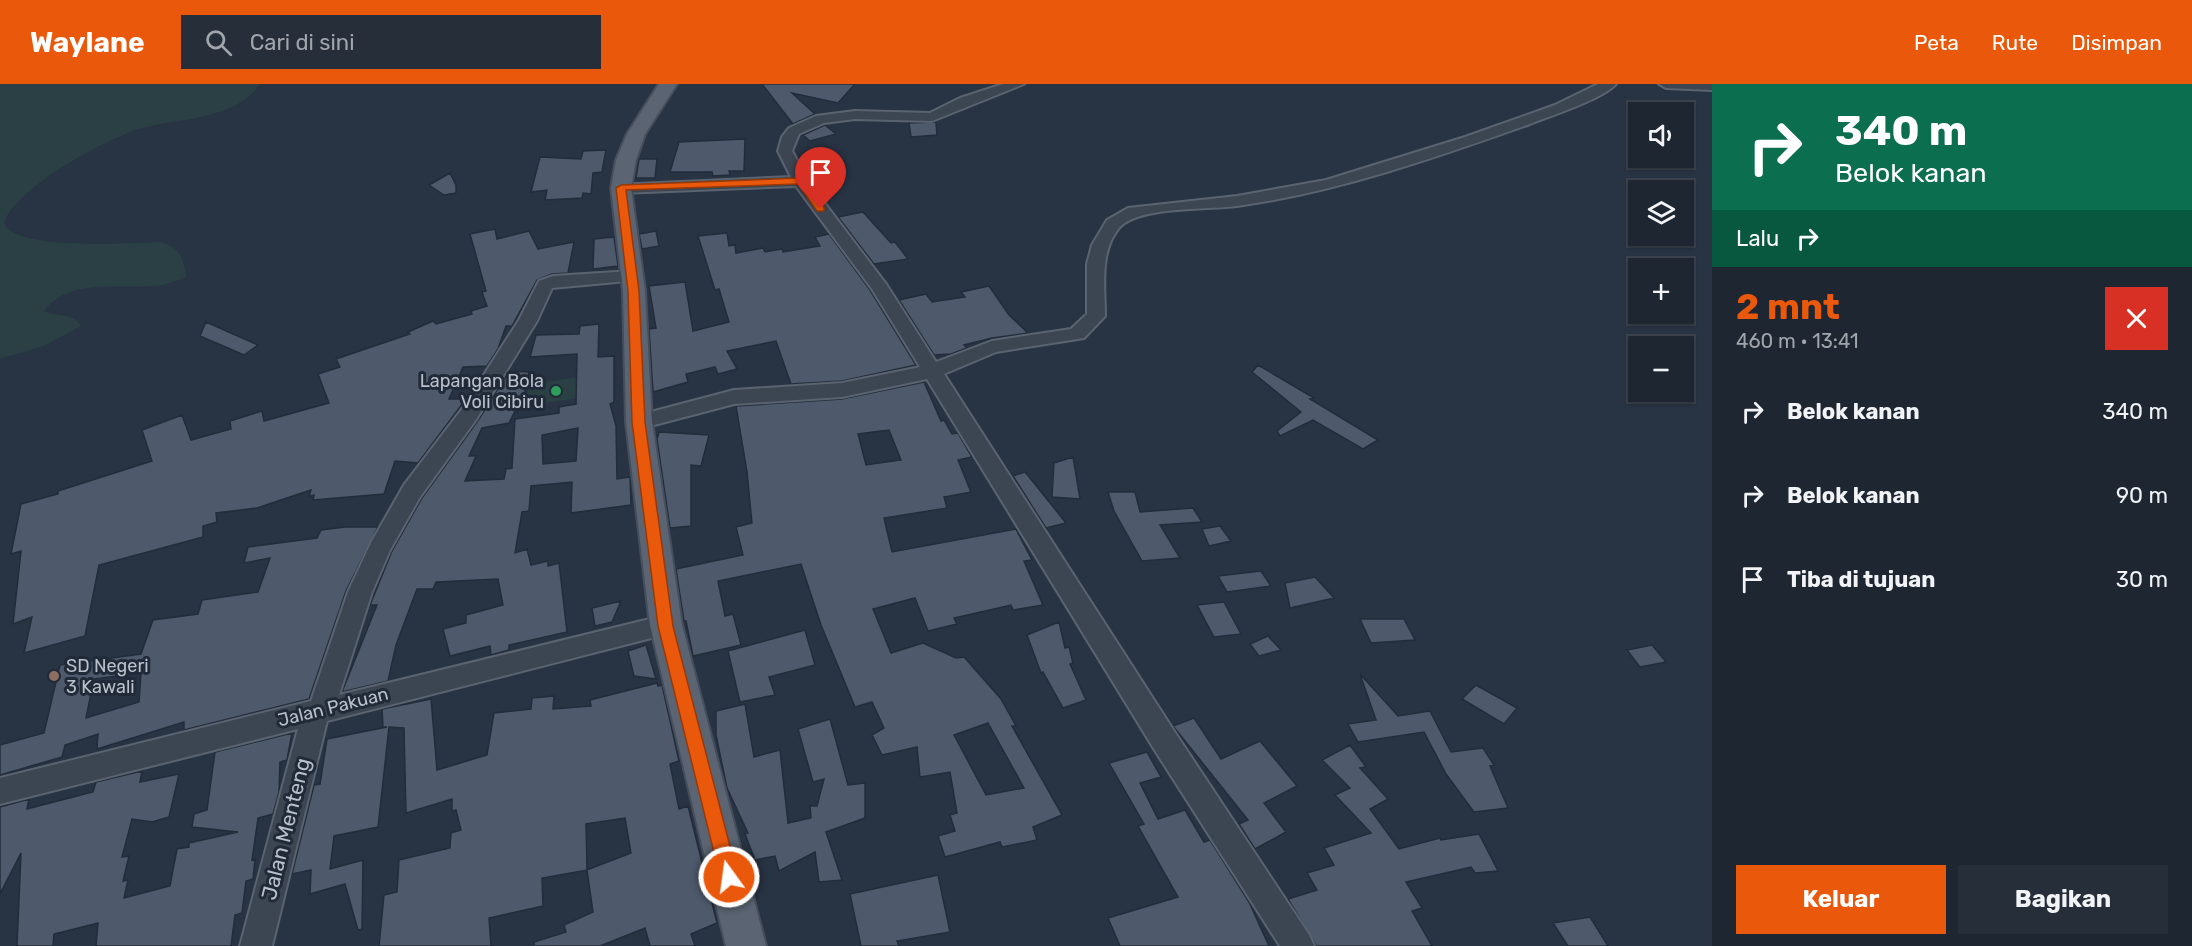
<!DOCTYPE html>
<html lang="id">
<head>
<meta charset="utf-8">
<style>
	:root { --surface:#1e2632; --page:#262e3a; --text:#f1f3f6; --muted:#a1a5ac; --line:#3c434d; --accent:#ea580c }
	body { margin:0; font-family:Rubik,sans-serif; background:var(--page); color:var(--text); height:100vh; display:flex; flex-direction:column; font-size:22px; white-space:nowrap }
	* { box-sizing:border-box; margin:0 }
	p { font-size:20px; color:var(--muted) }
	.icon { flex:none; width:33px; height:33px; fill:none; stroke:currentColor; stroke-width:2; stroke-linecap:round; stroke-linejoin:round }
	.map { position:relative; flex:1; overflow:hidden }
	.details { display:flex; flex-direction:column; background:var(--surface); width:480px }
	.details>* { flex:none }
	.top-card { background:#0b6e4f; color:#fff; overflow:hidden }
	.tools { position:absolute; left:1628px; top:18px; display:grid; gap:12px }
	.tools a { display:grid; place-items:center; width:66px; height:66px; border-radius:0px; background:var(--surface); box-shadow:0 2px 4px #0004,0 0 0 2px var(--line); font-size:30px }
	.pin { position:absolute; display:grid; place-items:center; width:51px; height:51px; color:#fff; margin:-62px -26px; border-radius:50% 50% 50% 0; rotate:-45deg; box-shadow:0 0 6px #0007 }
	.pin .icon { rotate:45deg }
	.me { position:absolute; width:66px; margin:-33px; rotate:346deg; stroke-linejoin:round; filter:drop-shadow(0 0 4px #0008) }
	.turn { display:flex; align-items:center; gap:21px; height:126px; padding:0 24px; font-size:27px }
	.turn .icon { width:78px; height:78px; stroke-width:2.5 }
	.turn b { display:block; font-size:42px; line-height:51px }
	.then { display:flex; align-items:center; height:57px; padding:0 24px; background:#0003; gap:12px; font-size:22px }
	.round { display:grid; place-items:center; flex:none; width:63px; height:63px; border-radius:0px; background:var(--page) }
	.head { display:flex; align-items:center; justify-content:space-between; height:102px; padding:0 24px }
	h1 { font-size:36px; font-weight:700; line-height:45px; color:var(--accent) }
	.button { display:flex; gap:12px; margin-top:auto; padding:12px 24px }
	.button a { flex:1; height:69px; border-radius:0px; background:var(--accent); color:#fff; font-size:24px; font-weight:700; line-height:69px; text-align:center }
	.button a+a { background:var(--page); color:var(--text) }
	ul { padding:0; list-style:none }
	li { display:flex; align-items:center; gap:18px; height:84px; padding:0 24px }
	li div { flex:1 }
	li b { display:block; font-size:22px }
	li em { font-style:normal }
	header { display:flex; align-items:center; gap:36px; box-sizing:border-box; height:84px; padding:0 30px; background:var(--accent); color:#fff }
	header strong { font-size:28px }
	nav { display:flex; gap:33px; margin-inline-start:auto; font-size:21px }
	.search { width:420px; height:54px; background:var(--page); display:flex; align-items:center; gap:15px; box-sizing:border-box; padding:0 21px; border-radius:0px; color:var(--muted); font-size:22px }
	main { display:flex; flex:1; min-height:0 }
	.map>svg:first-child { display:block }
</style>
</head>
<body>
<header>
<strong>Waylane</strong>
<div class="search"><svg class="icon" aria-label="search" viewBox="0 0 24 24"><circle cx="10" cy="10" r="6"/><path d="M15 15l6 6"/></svg>Cari di sini</div>
<nav><a>Peta</a><a>Rute</a><a>Disimpan</a></nav>
</header>
<main>
<div class="map">
<svg width="1712" height="862" viewBox="0 0 1712 862">
	<rect width="100%" height="100%" fill="#283343"/>
	<path fill="#2a4044" d="M0,0H260C235,36 179,34 142,44C107,54 15,104 4,139C13,167 132,159 160,158C179,163 184,174 186,193C176,197 166,201 155,202C119,205 68,194 44,227C56,233 73,228 81,242L44,262L0,275Z
		M587,292L584,313L519,323L532,300Z"/>
	<path fill="#4e5a6c" stroke="#232c3a" stroke-width="1.5" fill-rule="evenodd" d="M762,0H855L838,19L792,9L815,30L793,40Z
		M936,38L937,51L911,53L909,39Z
		M825,41L836,50L810,57L803,51Z
		M745,55L744,87H729L730,91L713,92L712,88H670L679,58Z
		M606,66L602,88L593,89L591,110L583,109L582,114L545,116L547,106L531,108L540,73L581,75L583,67Z
		M639,75H657L655,94H636Z
		M450,89L456,101V109L444,111L429,101Z
		M863,128L891,159L895,158L908,175L874,180L838,133Z
		M495,145L497,155L529,147L538,165L574,158L568,189L552,190L537,196L512,242H506L498,265L487,282L463,283L449,315H466L418,379L395,377L384,410L313,416L314,411L309,412L311,406L257,424L216,429L217,438L203,442V453L99,481L85,552L24,569L32,533L13,540L21,467L11,470L21,420L58,410V407L152,377L142,346L182,331L191,356L231,345L230,337L262,327L264,337L329,319L318,290L340,283L336,275L410,250L408,248L433,237L436,240L472,230L471,227L487,222L482,208L486,207L470,150Z
		M656,147L659,162L642,165L639,150Z
		M727,149L729,162L735,161L736,169L763,164L765,168L782,165L783,168L820,162L815,153L829,150L870,206L916,281L842,297L791,300L776,257L727,267L737,285L718,290L715,283L686,290L688,298L653,308L649,245L656,244L649,202L685,198L693,247L729,238L719,205L715,206L698,152Z
		M614,153L618,182L593,185L594,155Z
		M989,202L1009,231L1028,249L992,254L964,261L967,264L951,270L934,271L899,216L926,210L932,218L965,213L961,208Z
		M206,238L258,261L244,271L200,252Z
		M599,240L598,273L614,272V318L610,320L616,342L617,395L630,393L631,421L571,429L572,398L531,402L529,427L522,428L515,469L527,465L531,481L548,477V482L559,479L567,548L509,561V566L491,571L490,562L450,572L443,545L466,539V531L503,521L498,495L436,498L433,505H417L396,561L388,597L342,608L377,521H370L392,467L422,414L479,335L509,287L530,288L522,303H527L509,339L482,344L469,372H476L465,397L504,395L506,385L512,384L515,335L559,329V323L576,320L577,270L530,273L536,251L579,250L580,242ZM578,344L576,377L543,380L542,351Z
		M1258,281L1314,314L1310,315L1378,356L1363,365L1313,336L1280,352L1277,347L1301,328L1252,288Z
		M924,298L941,337L944,336L952,350L958,349L972,373L958,376L971,408L944,413L947,424L884,434L892,468L1016,445L1032,476L1024,477L1043,521L1013,526L1011,521L954,534L957,540L928,547L915,514L873,525L891,569L923,559L956,574L964,573L1001,615L1016,642H1012L1062,731L1033,743L1037,756L1002,763L1000,758L945,773L938,752L955,747L950,731L957,729L950,688L920,693L917,663L882,671L872,651L884,644L872,618L855,623L821,541L801,480L718,497L725,532L733,530L741,561L693,572L686,537H684L676,485L743,471L736,443L752,439L747,388L736,322L842,315ZM889,346L901,376L866,381L858,350ZM988,639L1024,704L986,711L954,651Z
		M659,348L709,351L701,382L691,381V442L670,444L657,355Z
		M1073,373L1080,415L1052,413L1054,379Z
		M1025,388L1034,399L1066,439L1046,444L1013,392Z
		M1108,408H1135L1140,428L1193,424L1202,438L1160,441L1180,474L1142,477L1114,427Z
		M1220,442L1231,457L1209,462L1202,445Z
		M345,443H378L346,507L309,615L184,646V638L97,665L98,650L65,661L62,673L0,691V661L44,649L60,581L141,570L153,536L198,530L202,516L258,508L270,474L244,479L248,463L317,454L321,446ZM141,589L139,618L86,634L94,595Z
		M1261,487L1271,502L1227,508L1218,492Z
		M1315,493L1334,514L1290,524L1285,499Z
		M621,517L612,538L595,542L592,524Z
		M1224,518L1241,550L1214,553L1197,521Z
		M1360,535H1404L1415,556L1371,559Z
		M1059,538L1065,564L1069,563L1073,579L1070,580L1086,616L1063,624L1043,588L1041,589L1027,551Z
		M805,546L815,581L769,593L775,611L740,618L728,567Z
		M1268,552L1281,566L1259,572L1250,560Z
		M646,561L656,595L634,592L628,567Z
		M1652,561L1666,578L1640,583L1627,566Z
		M1360,590L1398,632L1430,627L1451,668L1483,664L1494,681L1490,682L1508,724L1474,728L1446,690L1424,648L1358,658L1348,640L1376,636Z
		M657,599L658,602L662,601L679,677L670,680L679,725L688,722L717,839L691,850L695,862H650L645,844L600,862H534V858L566,848L564,841L593,828L587,786L542,794L543,822L489,834L491,862H379L384,811L397,808L399,776L450,764L451,749L461,746L456,726L452,727V715L406,729L404,644L389,643L378,743L334,752L330,785L363,776L362,845L358,846L345,800L310,810L311,786L292,790L314,701L320,700L327,655L387,643H383L382,625L431,615L437,686L487,671L494,629L531,625L532,614L554,612L553,625L591,622L590,616ZM625,734L631,769L587,786L586,740Z
		M1476,601L1517,624L1504,640L1462,615Z
		M745,620L754,673L780,666L788,739L811,734L810,722H817L824,695L813,698L798,645L830,635L848,701L865,699V734L826,748L842,796L819,798L815,768L779,787L775,772L755,776L745,750L748,749L727,704L716,651V627Z
		M1194,634L1221,675L1260,657L1297,702L1264,719L1286,748L1255,765L1239,740L1248,736L1173,642Z
		M292,649L287,676L280,678L279,708L273,730L258,734L252,776L255,775L253,795L246,797L242,829L235,831L231,862H96L98,839L54,850L53,862H17L21,769L0,810V723L29,715L27,725L93,708L96,698L142,687L140,698L179,690L169,733L152,738L132,735L122,773L129,772L123,797L128,796L124,814L170,802L177,765L189,763V759L238,748L192,743L194,730L207,726L215,668Z
		M1350,661L1366,683L1360,684L1388,715L1370,725L1399,765L1440,754L1441,756L1479,750L1498,787L1475,789L1471,783L1406,798L1422,824L1412,827L1432,862H1316L1288,815L1317,806L1307,789L1334,781L1324,764L1371,749L1335,711L1350,704L1322,676Z
		M1147,668L1161,693L1140,699L1158,735L1185,726L1204,758L1210,756L1249,818L1269,862H1120L1108,834L1178,813L1138,742L1144,740L1109,679Z
		M938,791L950,848L897,857L899,862H861L850,810Z
		M1590,833L1608,862H1568L1553,839Z"/>
	<g fill="none" stroke-linecap="round" stroke-linejoin="round">
		<g stroke="#5a6370" stroke-width="4">
			<path id="minor" d="M1003,0H1024L932,37L855,35L824,39L799,50L792,67L810,100L886,200L936,278L992,257L1071,245L1087,230V180L1092,161L1107,136L1128,124L1237,112L1326,96L1465,53L1555,21L1598,0H1616C1603,15 1550,32 1530,40C1434,74 1337,108 1237,122C1207,126 1138,122 1119,144C1099,168 1105,204 1105,232L1084,254L996,268L944,290L1174,647L1309,851L1314,862H1280L1154,665L927,295L842,313L734,320L639,345L632,343L629,338L632,333L734,306L842,299L920,283L872,205L796,102L621,109L615,107L613,104L615,101L791,93L778,67L782,53L789,44L816,32L855,27L930,29L960,14Z
				M1659,0H1712V6L1666,4Z
				M632,187L641,192L638,196L552,204L537,237L477,334L420,413L390,466L372,508L339,611L666,531L675,534L678,541L675,548L327,637L272,862H240L298,645L0,720V694L311,617L348,508L371,459L404,401L462,325L519,236L539,197L553,192Z"/>
		</g>
		<g stroke="#464e5c" stroke-width="4">
			<path id="major" d="M659,0H677L645,50L636,76L631,104L645,207L652,338L682,541L766,862H726L650,541L626,338L623,207L611,104L616,76L627,50Z"/>
		</g>
		<use href="#minor" fill="#3c4552" fill-rule="evenodd"/>
		<use href="#major" fill="#5a6472" fill-rule="evenodd"/>
	</g>
	<path fill="#ea580c" stroke="#983908" stroke-width="1.5" d="M800,94L824,123V127H817L798,100L626,106L639,207L645,338L673,542L738,793L735,800L729,802L722,800L720,793L658,542L632,338L628,207L616,104L621,101Z"/>
	<circle fill="#2e9e5b" stroke="#212a38" stroke-width="2" cx="556" cy="307" r="6"/>
	<circle fill="#8d6e63" stroke="#212a38" stroke-width="2" cx="54" cy="592" r="6"/>
	<g text-anchor="middle" stroke-width="6" stroke-linejoin="round" paint-order="stroke">
		<g font-size="18" fill="#b9c0cc" stroke="#212a38" text-anchor="end">
			<text x="544" y="303">Lapangan Bola<tspan x="544" dy="21">Voli Cibiru</tspan></text>
			<text x="66" y="588" text-anchor="start">SD Negeri<tspan x="66" dy="21">3 Kawali</tspan></text>
		</g>
		<g font-size="18" fill="#b9c0cc" stroke="#212a38">
			<text transform="translate(333 623) rotate(-14)" y="6">Jalan Pakuan</text>
		</g>
		<g font-size="21" fill="#b9c0cc" stroke="#212a38">
			<text transform="translate(286 745) rotate(-76)" y="7">Jalan Menteng</text>
		</g>
	</g>
</svg>
<div class="tools">
<a><svg class="icon" aria-label="sound" viewBox="0 0 24 24"><path d="M4 9h4l5-4v14l-5-4H4zM17 9q2 3 0 6"/></svg></a>
<a><svg class="icon" aria-label="layers" viewBox="0 0 24 24"><path d="M12 4l9 5-9 5-9-5zM3 14l9 5 9-5"/></svg></a>
<a>+</a>
<a>−</a>
</div>
<div class="pin" style="left:821px;top:125px;background:#d93025"><svg class="icon" aria-label="arrive" viewBox="0 0 24 24"><path d="M6 21V4h12l-3 4 3 4H6"/></svg></div>
<svg class="me" style="left:729px;top:793px" viewBox="-20 -20 40 40"><circle r="17" fill="#ea580c" stroke="#fff" stroke-width="3"/><path d="M0-11L8 9 0 5-8 9z" fill="#fff"/></svg>
</div>
<section class="details">
<div class="top-card">
<div class="turn"><svg class="icon" aria-label="right" viewBox="0 0 24 24"><path d="M7 20v-9h11M14 6l5 5-5 5"/></svg><div><b>340 m</b>Belok kanan</div></div>
<div class="then">Lalu<svg class="icon" aria-label="right" viewBox="0 0 24 24"><path d="M7 20v-9h11M14 6l5 5-5 5"/></svg></div>
</div>
<div class="head"><div><h1>2 mnt</h1><p>460 m · 13:41</p></div><a class="round" style="background:#d93025;color:#fff"><svg class="icon" aria-label="close" viewBox="0 0 24 24"><path d="M6 6l12 12M18 6L6 18"/></svg></a></div>
<ul>
<li><svg class="icon" aria-label="right" viewBox="0 0 24 24"><path d="M7 20v-9h11M14 6l5 5-5 5"/></svg><div><b>Belok kanan</b></div><em>340 m</em></li>
<li><svg class="icon" aria-label="right" viewBox="0 0 24 24"><path d="M7 20v-9h11M14 6l5 5-5 5"/></svg><div><b>Belok kanan</b></div><em>90 m</em></li>
<li><svg class="icon" aria-label="arrive" viewBox="0 0 24 24"><path d="M6 21V4h12l-3 4 3 4H6"/></svg><div><b>Tiba di tujuan</b></div><em>30 m</em></li>
</ul>
<div class="button"><a>Keluar</a><a>Bagikan</a></div>
</section>
</main>
</body>
</html>
